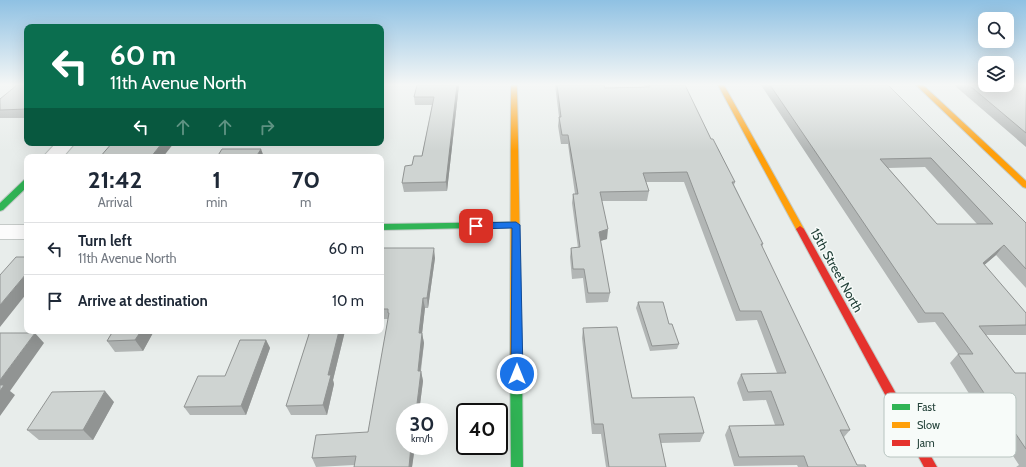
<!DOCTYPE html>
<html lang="en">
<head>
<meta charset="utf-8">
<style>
	:root { --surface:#fff; --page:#f6f6f7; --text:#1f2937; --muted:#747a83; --line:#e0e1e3 }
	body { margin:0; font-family:Cabin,sans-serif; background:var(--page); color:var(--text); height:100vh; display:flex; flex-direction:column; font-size:15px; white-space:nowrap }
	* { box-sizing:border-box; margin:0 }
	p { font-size:13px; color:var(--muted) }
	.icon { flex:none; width:22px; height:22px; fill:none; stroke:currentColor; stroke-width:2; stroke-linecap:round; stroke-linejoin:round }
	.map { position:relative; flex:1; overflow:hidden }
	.drawer { position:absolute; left:24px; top:154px; width:360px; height:180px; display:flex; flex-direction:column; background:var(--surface); border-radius:8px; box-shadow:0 4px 16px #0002 }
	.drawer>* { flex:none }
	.guide { position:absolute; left:24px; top:24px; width:360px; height:122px; border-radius:8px; box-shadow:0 4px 16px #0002; background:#0b6e4f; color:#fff; overflow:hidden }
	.fabs { position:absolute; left:978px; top:12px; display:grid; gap:8px }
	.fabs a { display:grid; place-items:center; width:36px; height:36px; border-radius:8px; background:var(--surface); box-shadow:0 4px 16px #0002; font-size:20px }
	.speed { position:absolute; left:396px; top:403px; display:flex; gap:8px; font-size:20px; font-weight:700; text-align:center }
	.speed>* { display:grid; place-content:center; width:52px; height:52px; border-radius:50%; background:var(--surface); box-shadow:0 4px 16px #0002; line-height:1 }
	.speed small { font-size:10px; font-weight:400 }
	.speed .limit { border:2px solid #111; border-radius:6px; background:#fff; color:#111 }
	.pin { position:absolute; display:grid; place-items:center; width:34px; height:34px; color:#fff; margin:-17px; border-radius:8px; box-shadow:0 2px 6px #0006 }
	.me { position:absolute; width:44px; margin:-22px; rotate:0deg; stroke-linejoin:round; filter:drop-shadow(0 0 3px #0008) }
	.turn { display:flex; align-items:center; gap:14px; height:84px; padding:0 20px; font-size:18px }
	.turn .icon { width:52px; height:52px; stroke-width:2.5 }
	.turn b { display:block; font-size:28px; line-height:34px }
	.lanes { display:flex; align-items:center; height:38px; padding:0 20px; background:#0003; justify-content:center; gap:20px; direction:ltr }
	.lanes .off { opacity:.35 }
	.eta { display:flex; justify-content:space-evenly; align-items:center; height:68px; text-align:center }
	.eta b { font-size:24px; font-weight:800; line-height:28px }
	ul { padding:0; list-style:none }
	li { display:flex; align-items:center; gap:12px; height:52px; padding:0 20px; border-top:1px solid var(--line) }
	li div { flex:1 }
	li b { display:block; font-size:15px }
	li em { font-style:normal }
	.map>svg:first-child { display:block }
</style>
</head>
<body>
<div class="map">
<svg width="1026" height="467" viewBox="0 0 1026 467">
	<rect width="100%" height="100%" fill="#e8edeb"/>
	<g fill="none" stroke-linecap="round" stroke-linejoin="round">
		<g stroke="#c5cac8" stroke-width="2">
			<path id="street" d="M56,143H75L63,157H43Z
				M0,225H27V239H0Z"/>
		</g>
		<g stroke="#c3cbc8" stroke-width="2">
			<path id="fast" d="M27,179V187L3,210L0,211V203L24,180Z
				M516,222L520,225L519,227L381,230V224Z
				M516,359L520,361L522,364L523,467H511L510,364L512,361Z"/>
		</g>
		<g stroke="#c3cbc8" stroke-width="2">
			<path id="slow" d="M511,85H517L522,364L520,367L516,369L512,367L510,364Z
				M718,85H724L804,229L803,231H797L796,229Z
				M916,85H923L1026,181V188L1023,187Z"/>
		</g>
		<g stroke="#c3cbc8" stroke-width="2">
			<path id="jam" d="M800,226L804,229L937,467H924L796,229Z"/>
		</g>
		<use href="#street" fill="#fcfcfc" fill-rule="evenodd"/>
		<use href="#fast" fill="#30b455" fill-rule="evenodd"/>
		<use href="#slow" fill="#ff9f0a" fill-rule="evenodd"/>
		<use href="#jam" fill="#e5322d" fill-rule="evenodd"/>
	</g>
	<path fill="#b2b6b5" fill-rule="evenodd" d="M27,85V118H0V99Z
		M417,85H459L447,191L404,192L402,183L412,165L422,156L432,105H415L414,97Z
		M555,85H604L605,88L645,87L644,85H685L711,139L735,182L734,185L763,244L762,247L850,430L844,437L857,465L866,467H798L797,465L734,466L725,435L729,426L775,425L766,400L743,401L737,383L741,374L777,373L757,320L736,321L684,182H646L649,191L647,201H602L607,239L600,241L610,293L608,302L586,303L583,278L572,279L570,257L571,248H578L572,203L573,194H575L568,144H561L558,126L559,117Z
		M761,85H888L1026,223V288L996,255L984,265L1026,313V335H986L1015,373H1026V467H1016L1019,465L996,430H989L970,402L973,400L950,363L958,354L935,322L918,323ZM925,167L977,224H937L888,168Z
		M954,85H1026V147Z
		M381,248L435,258L428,308H425L422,333L424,343L421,371L423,381L419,412H405L415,446L412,467H354V465L316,467L312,458L368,432L388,319H381Z
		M638,302L669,324L679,344L677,349L650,351L636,308Z
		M583,328L632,398L704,433L700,442L661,443L666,467H606L601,434H592L582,338Z
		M113,331H154L143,351L115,352L107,341Z
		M310,331H345L333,380L334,384L327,415H291L286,406Z
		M266,340L270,348L246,415H190L184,407L225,376Z
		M114,402L93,440H39L27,430Z"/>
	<path fill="#919493" d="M457,85H459L447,191L446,182Z
		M162,143H174L163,157H151Z
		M261,149L264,157H256Z
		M608,229L607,239L597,242L599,232Z
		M1004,245L996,255L975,273L983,263Z
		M434,248L435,258L428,308L427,298Z
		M26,274L27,276V293L0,327V305Z
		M423,298L425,308L421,343L419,333Z
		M141,331H154L143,351L135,340Z
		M339,331H345L333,380L334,384L327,415L323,405L328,375Z
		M35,333L44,343L10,391L15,395L0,416V380Z
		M422,333L424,343L419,381L418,371Z
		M266,340L270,348L246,415L241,406Z
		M421,371L423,381L419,412H416Z
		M105,391L114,402L93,440L83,430Z
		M411,446H415L412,467H409Z"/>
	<path fill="#cfd4d2" stroke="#919493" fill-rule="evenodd" d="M17,85H27V109L0,110V99Z
		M417,85H457L446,182L402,183L405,166L412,165L414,156H422L434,97H414Z
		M557,85H604L605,88L650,87L649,85H685L711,139H713L735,182H732L763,244H761L850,430H840L857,465H865L866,467H808L804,456L739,457L729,426L784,425L771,391L748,392L741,374L786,373L761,311H740L687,172L643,173L649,191L600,192L608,229L599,232L610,293H588L584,269H573L571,248L580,247L573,194H578L568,135H562L559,117H561Z
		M770,85H888L1026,223V269L1004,245L983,263L1026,313V325L979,326L1015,373H1026V449L1007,421H1000L980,393H984L958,354H973L943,313H925ZM931,158L993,224H937L880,159Z
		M969,85H1026V133Z
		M112,143H162L151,157H100Z
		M222,149H261L256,157H217Z
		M381,248H434L427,298H423L419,333H422L418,371H421L416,412H405V446H411L409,467H354L356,456L312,458L316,435L368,432L389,313H388V309H381Z
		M16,257H27V274H26L0,305V275Z
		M638,302H663L669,324H672L679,344L652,346Z
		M617,327L632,398L694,397L704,433L659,434L666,467H609L603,424H594L583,328Z
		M113,331H141L135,340L107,341Z
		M310,331H339L328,375H331L323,405L286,406Z
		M0,333H35L0,380Z
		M240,340H266L241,406L184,407L198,376H225Z
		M0,385H4L0,391Z
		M105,391L83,430H27L52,392Z"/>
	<linearGradient id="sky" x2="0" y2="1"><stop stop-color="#8fc1e3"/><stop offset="0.56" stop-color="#f5f7f6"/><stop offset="1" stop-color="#f5f7f6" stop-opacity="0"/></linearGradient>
	<rect width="1026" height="151" fill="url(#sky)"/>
	<path fill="#1a73e8" stroke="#114b97" d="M516,222L520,225L523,374L521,377L517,379L513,377L511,374L512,228L476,229L472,226L476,223Z"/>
	<g text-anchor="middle" stroke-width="3" stroke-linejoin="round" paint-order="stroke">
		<g font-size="13" fill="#24423a" stroke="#f7fbf9">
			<text transform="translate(837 270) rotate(61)" y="5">15th Street North</text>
		</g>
	</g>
	<rect x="884" y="393" width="132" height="64" rx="6" fill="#f7fbf9" stroke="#b8c4c0" stroke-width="1"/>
	<rect x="892" y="404" width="18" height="6" fill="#30b455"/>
	<rect x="892" y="422" width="18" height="6" fill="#ff9f0a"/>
	<rect x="892" y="440" width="18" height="6" fill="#e5322d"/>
	<g font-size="11" fill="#24423a">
		<text x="917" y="411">Fast</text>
		<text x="917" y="429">Slow</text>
		<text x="917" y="447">Jam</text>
	</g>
</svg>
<div class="fabs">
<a><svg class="icon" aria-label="search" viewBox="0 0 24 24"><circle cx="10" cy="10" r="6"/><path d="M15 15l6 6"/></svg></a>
<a><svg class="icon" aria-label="layers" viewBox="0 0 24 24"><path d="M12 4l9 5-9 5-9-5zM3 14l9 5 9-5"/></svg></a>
</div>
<div class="speed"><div>30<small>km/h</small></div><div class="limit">40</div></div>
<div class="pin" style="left:476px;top:226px;background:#d93025"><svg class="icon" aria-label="arrive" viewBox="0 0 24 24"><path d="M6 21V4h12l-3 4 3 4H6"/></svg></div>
<svg class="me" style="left:517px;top:374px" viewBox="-20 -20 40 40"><circle r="17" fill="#1a73e8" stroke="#fff" stroke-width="3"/><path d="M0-11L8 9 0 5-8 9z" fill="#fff"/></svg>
<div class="guide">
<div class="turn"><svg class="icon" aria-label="left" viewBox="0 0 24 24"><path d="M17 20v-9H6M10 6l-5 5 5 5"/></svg><div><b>60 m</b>11th Avenue North</div></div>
<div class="lanes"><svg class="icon" aria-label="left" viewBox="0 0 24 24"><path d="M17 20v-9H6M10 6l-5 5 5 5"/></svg><svg class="icon off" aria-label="ahead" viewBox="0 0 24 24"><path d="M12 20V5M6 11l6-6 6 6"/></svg><svg class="icon off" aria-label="ahead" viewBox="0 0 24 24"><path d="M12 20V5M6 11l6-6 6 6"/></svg><svg class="icon off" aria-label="right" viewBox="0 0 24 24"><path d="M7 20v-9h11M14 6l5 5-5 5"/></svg></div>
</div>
<section class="drawer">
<div class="eta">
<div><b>21:42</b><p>Arrival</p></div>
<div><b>1</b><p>min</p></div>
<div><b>70</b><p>m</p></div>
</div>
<ul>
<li><svg class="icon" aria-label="left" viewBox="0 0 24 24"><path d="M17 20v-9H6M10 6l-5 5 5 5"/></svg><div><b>Turn left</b><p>11th Avenue North</p></div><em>60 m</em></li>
<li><svg class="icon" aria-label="arrive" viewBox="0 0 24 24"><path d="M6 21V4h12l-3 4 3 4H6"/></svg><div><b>Arrive at destination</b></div><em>10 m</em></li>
</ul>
</section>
</div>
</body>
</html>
